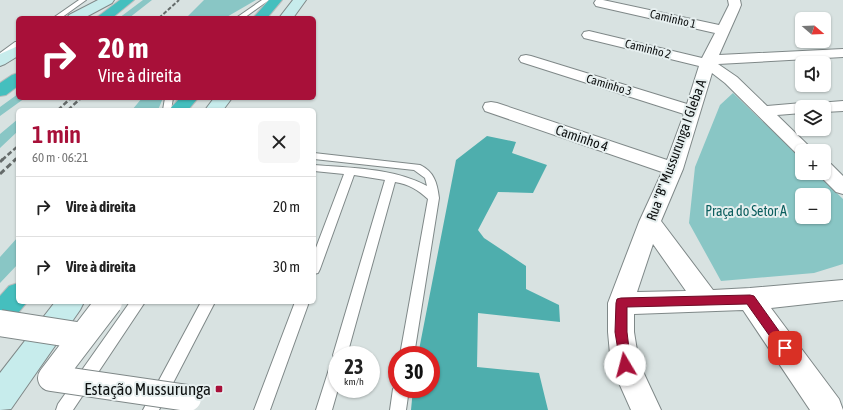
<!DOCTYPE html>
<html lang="pt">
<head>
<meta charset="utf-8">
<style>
	:root { --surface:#fff; --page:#f6f6f6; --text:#222; --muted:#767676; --line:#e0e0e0; --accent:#a81039 }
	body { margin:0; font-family:"Asap Condensed",sans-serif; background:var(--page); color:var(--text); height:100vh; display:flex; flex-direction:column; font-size:15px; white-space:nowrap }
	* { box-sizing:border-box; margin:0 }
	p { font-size:13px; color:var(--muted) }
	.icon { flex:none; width:22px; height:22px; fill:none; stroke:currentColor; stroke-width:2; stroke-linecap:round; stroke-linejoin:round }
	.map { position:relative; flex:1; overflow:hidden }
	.details { position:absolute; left:16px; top:108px; width:300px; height:196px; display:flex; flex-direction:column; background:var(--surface); border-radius:6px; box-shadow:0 1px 3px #0004 }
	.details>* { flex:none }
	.banner { position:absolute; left:16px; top:16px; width:300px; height:84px; border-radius:6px; box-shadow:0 1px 3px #0004; background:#a81039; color:#fff; overflow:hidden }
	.needle { width:26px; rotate:109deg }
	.buttons { position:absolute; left:795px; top:12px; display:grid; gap:8px }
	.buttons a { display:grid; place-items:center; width:36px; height:36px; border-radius:6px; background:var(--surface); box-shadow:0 1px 3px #0004; font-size:20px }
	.speed { position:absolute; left:328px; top:346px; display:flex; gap:8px; font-size:20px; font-weight:700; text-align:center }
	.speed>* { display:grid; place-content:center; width:52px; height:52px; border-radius:50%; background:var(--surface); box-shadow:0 1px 3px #0004; line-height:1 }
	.speed small { font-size:10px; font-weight:400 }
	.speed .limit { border:6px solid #d22; background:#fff; color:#111 }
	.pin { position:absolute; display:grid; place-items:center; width:34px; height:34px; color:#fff; margin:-17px; border-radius:8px; box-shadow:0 2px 6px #0006 }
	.me { position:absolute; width:44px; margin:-22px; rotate:352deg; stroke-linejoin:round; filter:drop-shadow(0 0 3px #0008) }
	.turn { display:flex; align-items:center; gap:14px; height:84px; padding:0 16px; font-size:18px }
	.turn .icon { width:52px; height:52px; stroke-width:2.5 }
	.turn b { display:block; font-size:28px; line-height:34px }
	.round { display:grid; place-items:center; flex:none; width:42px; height:42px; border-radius:6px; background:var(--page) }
	.summary { display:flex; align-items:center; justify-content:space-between; height:68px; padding:0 16px }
	h1 { font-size:24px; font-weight:600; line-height:30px; color:var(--accent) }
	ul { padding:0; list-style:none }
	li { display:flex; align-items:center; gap:12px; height:60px; padding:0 16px; border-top:1px solid var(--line) }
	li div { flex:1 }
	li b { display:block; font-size:15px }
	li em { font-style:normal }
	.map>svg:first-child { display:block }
</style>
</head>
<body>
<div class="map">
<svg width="843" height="410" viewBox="0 0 843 410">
	<rect width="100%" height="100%" fill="#d8e2e1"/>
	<path fill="#89c6c5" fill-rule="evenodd" d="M143,0H152L129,18H119Z
		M204,0H256L225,18H186Z
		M733,93L802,159V173H816L843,199V264L814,273L721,281L689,223L695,167L720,105ZM802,195H824V217H802Z
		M18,94V98H25L0,116V107Z
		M142,98H163L158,110H132Z
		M18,119V131L0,148V134Z
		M18,237V264L0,283V257Z"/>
	<path fill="#4eaead" d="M487,136L516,142L512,153L547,165L533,193L498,192L478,230L484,238L526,266V289L559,305L560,322L478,313L477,367L539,373L548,410H411L413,389H431V355H418L456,160Z"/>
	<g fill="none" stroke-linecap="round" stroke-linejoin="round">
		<g stroke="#7f8888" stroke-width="2">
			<path id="lane" d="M79,0H86L61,18H53Z
				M262,0H269L244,18H236Z
				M15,42H18V47L0,59V53Z
				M165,98H173L171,110H163Z
				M314,153L420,165C434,172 437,182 439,198L414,355H400L428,199C418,190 409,184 395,182L347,355H337L338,389L332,410H316L330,366L332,361L335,360L333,355L385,180L354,175L320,269L318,273L314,274V253L344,174L314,171V165C351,168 394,168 427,186L425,178L414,170L314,159Z
				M130,302H145L73,410H56L58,404Z
				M201,302H215L159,410H143Z
				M295,302H309L270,410H254Z
				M397,383V389H409L406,410H390L393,389Z"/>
		</g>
		<g stroke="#7f8888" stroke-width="2">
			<path id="street" d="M596,0H603L719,25L729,5L728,0H740L741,5L739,10L719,55L843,49V57L718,64L737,77L767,106L802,103L808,104L810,107H802V113L777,115L814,151H802V156L798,155L725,83L712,73L683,169L661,221L713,290L750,288L843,280V300L771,308L839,399L843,410H810L743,310L634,314V332L639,363L661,410H631L611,365L608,332V303L639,222L662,172L485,111L483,107L485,103L491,102L497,103L667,160L684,114L521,62L519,59L521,56L526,55L531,56L687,104L699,66L584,38L582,35L584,32L589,31L702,58L715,33L596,6L594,3ZM653,244L686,291L637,292Z
				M843,101V111L824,112V107H816L818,103Z
				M824,163L831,164L843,176V194L836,192L817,173H824Z"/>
		</g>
		<g stroke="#7f8888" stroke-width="2">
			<path id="secondary" d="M98,0H114L112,3L84,18H67L69,15Z
				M293,0H306L293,18H279Z
				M18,46V56L5,64L0,66V54Z
				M214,98H232L223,110H205Z
				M55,302H84L80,310L11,409L0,410V373Z"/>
		</g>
		<g stroke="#bbbcbc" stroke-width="2">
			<path id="highway" d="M120,0H134L112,18H96Z
				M269,0H282L267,18H253Z
				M18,73V86L6,95L0,96V83L12,75Z
				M180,98H198L188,110H169Z
				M18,283V302H27L10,323L0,327V296L9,286Z"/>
		</g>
		<use href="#lane" fill="#fff" fill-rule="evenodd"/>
		<use href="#street" fill="#fff" fill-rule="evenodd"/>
		<use href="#secondary" fill="#c7ecec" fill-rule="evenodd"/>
		<use href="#highway" fill="#45bfbe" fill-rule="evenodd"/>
		<path stroke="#656b6a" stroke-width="2" stroke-dasharray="4 2" stroke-linecap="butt" d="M159,18L179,0"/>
		<path stroke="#656b6a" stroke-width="2.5" stroke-dasharray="5 2.5" stroke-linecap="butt" d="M58,110L71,98
			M68,110L81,98
			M2,160L18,146
			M15,160L18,157"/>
		<path stroke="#656b6a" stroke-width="3" stroke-dasharray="6 3" stroke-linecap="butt" d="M0,162L3,159
			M0,174L16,159"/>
		<g stroke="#7f8888" stroke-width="28" stroke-linecap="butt">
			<path id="street-bridge" d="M109,302L51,378L188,398
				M0,323L83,336"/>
		</g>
		<use href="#street-bridge" stroke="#fff" stroke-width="26"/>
	</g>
	<path fill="#a81039" stroke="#6d0a25" d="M750,295L754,296L789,345L791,348L789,352L785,354L781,352L747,304L627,307V332L631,365L630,369L625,370L621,369L615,332L616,303L617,299L621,298Z"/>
	<rect fill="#a81039" stroke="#e6efef" stroke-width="1.5" x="215" y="385" width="8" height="8" rx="2"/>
	<g text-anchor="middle" stroke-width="4" stroke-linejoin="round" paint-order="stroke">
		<g font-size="12" fill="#0d1010" stroke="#e6efef">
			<text transform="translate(673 19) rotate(13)" y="4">Caminho 1</text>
			<text transform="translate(648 49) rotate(14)" y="4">Caminho 2</text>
			<text transform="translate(609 85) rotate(17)" y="4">Caminho 3</text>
		</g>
		<g font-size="14" fill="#0d1010" stroke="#e6efef">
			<text transform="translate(582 138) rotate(19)" y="5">Caminho 4</text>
			<text transform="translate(676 150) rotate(-70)" y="5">Rua "B" Mussurunga I Gleba A</text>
		</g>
		<g font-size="14" fill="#0b5e5e" stroke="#e6efef">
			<text x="746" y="216">Praça do Setor A</text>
		</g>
		<g font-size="17" fill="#0d1010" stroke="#e6efef" text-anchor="end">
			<text x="211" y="395">Estação Mussurunga</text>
		</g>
	</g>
</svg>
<div class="buttons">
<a><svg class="needle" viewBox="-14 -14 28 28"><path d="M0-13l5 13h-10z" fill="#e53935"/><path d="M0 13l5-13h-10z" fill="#767676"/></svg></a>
<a><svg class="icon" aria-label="sound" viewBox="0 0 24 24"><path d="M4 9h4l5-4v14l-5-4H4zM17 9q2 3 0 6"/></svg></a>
<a><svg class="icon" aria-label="layers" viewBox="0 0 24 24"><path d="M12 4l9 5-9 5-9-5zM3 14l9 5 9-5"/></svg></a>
<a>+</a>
<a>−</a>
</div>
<div class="speed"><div>23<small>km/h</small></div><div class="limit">30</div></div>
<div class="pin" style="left:785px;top:348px;background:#d93025"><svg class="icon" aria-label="arrive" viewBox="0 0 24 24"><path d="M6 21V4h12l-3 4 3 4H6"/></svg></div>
<svg class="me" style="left:625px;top:365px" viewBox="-20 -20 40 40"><circle r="19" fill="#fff"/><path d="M0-13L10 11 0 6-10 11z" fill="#a81039"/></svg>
<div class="banner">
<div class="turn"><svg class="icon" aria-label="right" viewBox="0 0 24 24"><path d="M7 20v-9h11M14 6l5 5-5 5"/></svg><div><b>20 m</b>Vire à direita</div></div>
</div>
<section class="details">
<div class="summary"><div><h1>1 min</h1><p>60 m · 06:21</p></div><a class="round"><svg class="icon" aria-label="close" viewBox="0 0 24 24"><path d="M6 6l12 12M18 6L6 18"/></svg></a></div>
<ul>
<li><svg class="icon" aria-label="right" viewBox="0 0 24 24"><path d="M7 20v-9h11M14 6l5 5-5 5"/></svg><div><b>Vire à direita</b></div><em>20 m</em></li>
<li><svg class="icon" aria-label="right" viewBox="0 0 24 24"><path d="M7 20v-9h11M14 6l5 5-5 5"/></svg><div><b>Vire à direita</b></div><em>30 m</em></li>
</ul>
</section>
</div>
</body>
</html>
